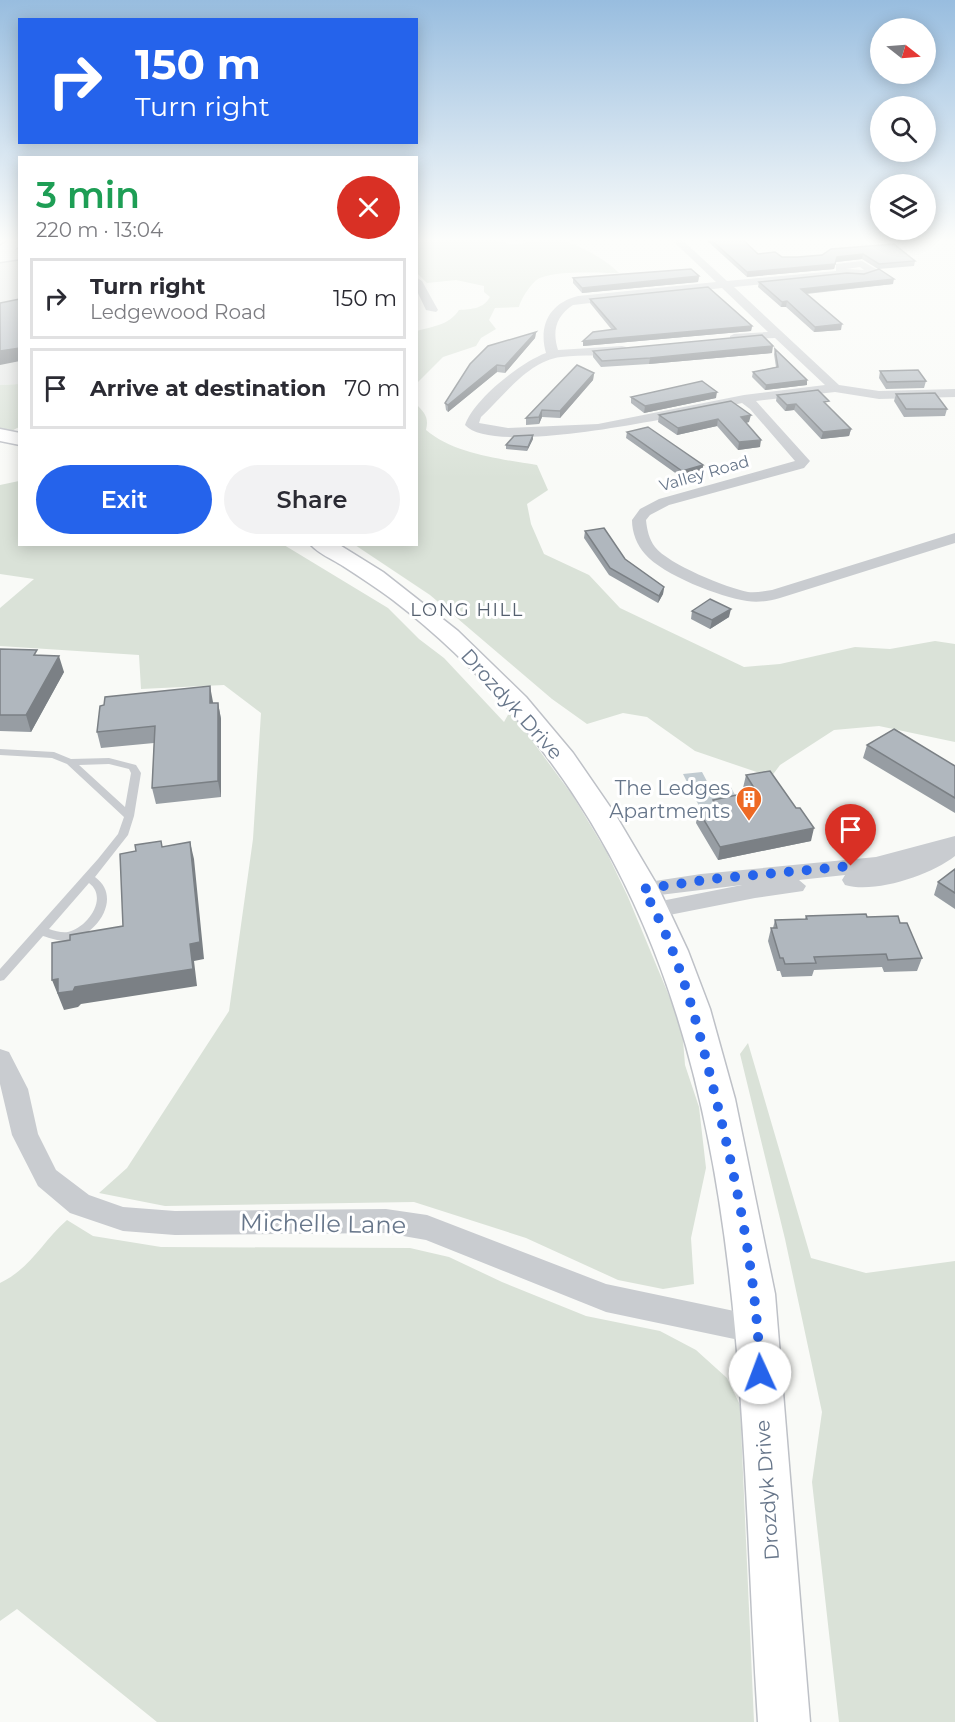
<!DOCTYPE html>
<html lang="en">
<head>
<meta charset="utf-8">
<style>
	:root { --surface:#fff; --page:#f2f2f3; --text:#2b2b33; --muted:#7c7c81; --line:#e1e1e2; --accent:#2563eb }
	body { margin:0; font-family:Montserrat,sans-serif; background:var(--page); color:var(--text); height:100vh; display:flex; flex-direction:column; font-size:22px; white-space:nowrap }
	* { box-sizing:border-box; margin:0 }
	p { font-size:20px; color:var(--muted) }
	.icon { flex:none; width:33px; height:33px; fill:none; stroke:currentColor; stroke-width:2; stroke-linecap:round; stroke-linejoin:round }
	.map { position:relative; flex:1; overflow:hidden }
	.details { position:absolute; left:18px; top:156px; width:400px; height:390px; display:flex; flex-direction:column; background:var(--surface); border-radius:0px; box-shadow:0 3px 15px #0003 }
	.details>* { flex:none }
	.top-card { position:absolute; left:18px; top:18px; width:400px; height:126px; border-radius:0px; box-shadow:0 3px 15px #0003; background:#2563eb; color:#fff; overflow:hidden }
	.needle { width:39px; rotate:107deg }
	.buttons { position:absolute; left:870px; top:18px; display:grid; gap:12px }
	.buttons a { display:grid; place-items:center; width:66px; height:66px; border-radius:50%; background:var(--surface); box-shadow:0 3px 15px #0003; font-size:30px }
	.pin { position:absolute; display:grid; place-items:center; width:51px; height:51px; color:#fff; margin:-62px -26px; border-radius:50% 50% 50% 0; rotate:-45deg; box-shadow:0 0 6px #0007 }
	.pin .icon { rotate:45deg }
	.me { position:absolute; width:66px; margin:-33px; rotate:358deg; stroke-linejoin:round; filter:drop-shadow(0 0 4px #0008) }
	.turn { display:flex; align-items:center; gap:21px; height:126px; padding:0 18px; font-size:27px }
	.turn .icon { width:78px; height:78px; stroke-width:2.5 }
	.turn b { display:block; font-size:42px; line-height:51px }
	.round { display:grid; place-items:center; flex:none; width:63px; height:63px; border-radius:32px; background:var(--page) }
	.overview { display:flex; align-items:center; justify-content:space-between; height:102px; padding:0 18px }
	h1 { font-size:36px; font-weight:600; line-height:45px; color:#1e9e55 }
	.primary-button { display:flex; gap:12px; margin-top:auto; padding:12px 18px }
	.primary-button a { flex:1; height:69px; border-radius:36px; background:var(--accent); color:#fff; font-size:24px; font-weight:600; line-height:69px; text-align:center }
	.primary-button a+a { background:var(--page); color:var(--text) }
	ul { padding:0; list-style:none }
	li { display:flex; align-items:center; gap:18px; height:81px; margin:0 12px 9px; padding:0 6px; border:3px solid var(--line); border-radius:0px }
	li div { flex:1 }
	li b { display:block; font-size:22px }
	li em { font-style:normal }
	.map>svg:first-child { display:block }
</style>
</head>
<body>
<div class="map">
<svg width="955" height="1722" viewBox="0 0 955 1722">
	<rect width="100%" height="100%" fill="#f9faf7"/>
	<path fill="#e7e9e8" d="M19,260V384L0,385V263Z"/>
	<path fill="#dae2d8" d="M417,238H491C511,250 534,239 556,240C573,240 608,261 619,273C598,273 559,270 540,278C532,281 521,299 519,307L495,308L489,320L496,329L481,338L476,346L443,357L417,383V331C434,326 449,325 459,310C472,309 483,309 490,297L484,292V286L456,280L427,283L417,273Z
		M19,384V427L8,433L0,431V385Z
		M417,405C425,413 429,418 426,430C454,454 501,459 537,465L548,490L527,504L531,524L544,554L589,575L620,608L744,667L780,664L855,647L890,649L935,641L955,644V742L879,726L834,730L780,765L771,777L695,751L647,717L623,713L587,724L552,699L430,595L355,545L417,544Z
		M19,481L20,544L284,545L388,608L419,639L444,658L504,722L509,713L519,723L573,796L606,851L628,897L682,1027L685,1065L699,1107L706,1168L691,1238L694,1284L663,1289L618,1280L526,1238L414,1202L165,1206L99,1193L127,1168L229,1011L253,839L261,713L224,685L141,689L139,655L0,646V608L34,579L0,574V485Z
		M748,1043L811,1258L866,1273L955,1261V1722H839L812,1482L822,1412L785,1239L740,1054Z
		M67,1220L93,1236L161,1247L410,1248L449,1257L502,1282L586,1316L660,1331L696,1350L727,1378L740,1405L754,1722H157L17,1609L0,1621V1283C31,1268 42,1242 67,1220Z"/>
	<path fill="#c1cbd1" d="M702,772L710,787L729,784L738,800L699,806L683,774Z"/>
	<g fill="none" stroke-linecap="round" stroke-linejoin="round">
		<g stroke="#bec1c7" stroke-width="3">
			<path id="secondary" d="M11,238H20V245L5,259L0,260V246Z
				M0,429L20,433V445L0,441Z
				M310,544H338L383,572L458,631L526,697L573,753L615,814L657,885L688,951L710,1009L735,1099L775,1294L810,1722H758C736,1384 755,1014 530,735C490,685 444,639 393,600C377,588 360,577 343,566C332,559 319,554 310,544Z"/>
		</g>
		<g stroke="#bcbfc4" stroke-width="3">
			<path id="primary" d="M20,249V259L0,262V252Z"/>
		</g>
		<path fill="#c9ccd0" fill-rule="evenodd" d="M0,749L54,752L71,759L109,758L136,765L141,773L134,816L128,835L95,877C124,898 95,938 66,941C58,941 50,938 43,936L4,980L0,981V969L98,859L118,834L124,817L67,764L52,758L0,755ZM109,764L129,769L131,773L125,807L79,765ZM89,883C109,898 87,928 68,932C62,933 55,931 49,929Z"/>
		<path fill="#c9ccd0" fill-rule="evenodd" d="M670,238H680L727,281L836,271V264L862,261L876,269V273L863,277L846,276L734,287L839,385L879,391L955,389V397L879,399L835,392L756,401L810,461L804,468L669,505L650,515L646,520C647,530 649,539 655,547C668,564 727,588 748,592C756,593 764,591 772,590L955,533V543L780,598C769,601 758,603 747,601C720,597 663,575 645,554C637,545 632,533 632,520L640,509L659,499L795,461L750,409L742,403C696,412 496,459 465,425C474,399 521,362 546,353C538,325 550,303 578,296L716,282ZM860,267L864,270L846,269ZM722,288L768,332L734,334L730,336V340L775,338L825,385L744,395L598,424L508,428L479,423L481,417C504,396 528,361 561,357C583,354 605,357 626,353V347L622,346L558,350C552,331 556,316 573,305Z
			M417,278L422,281L438,310L436,312L426,310L417,291Z
			M955,836V856C931,875 875,894 845,885L842,880L845,875L799,880L806,886L803,891L755,898L654,918L646,916L643,910L646,904L742,885L643,897L635,894L632,889L635,884L701,874L876,857Z
			M0,1049L9,1052L28,1089L38,1134L56,1170L89,1195L123,1207L175,1211L386,1209L427,1215L606,1284L758,1316L768,1320L773,1330L768,1340L758,1344L606,1312L426,1240L386,1233L175,1235L123,1231L70,1213L38,1186L12,1135L0,1084Z"/>
		<use href="#secondary" fill="#fff" fill-rule="evenodd"/>
		<use href="#primary" fill="#fff" fill-rule="evenodd"/>
	</g>
	<path fill="#979da3" d="M704,238H741L758,254L782,257H798L822,255L831,249L915,261L914,266L878,269L862,259L836,262L834,269L747,277Z
		M699,276L698,282L582,293L573,283V278Z
		M759,282L893,284L807,294L841,330L814,332L786,307H781L758,287Z
		M590,299L752,326L751,331L583,346L612,330L590,303Z
		M536,332L535,338L505,373L497,372L448,412L446,410L445,403Z
		M775,349L807,385L765,390L752,377L753,372L776,367L774,354Z
		M593,351L772,353L649,364L601,367L593,357Z
		M880,371L926,381L924,388L886,389L879,378Z
		M594,373L593,380L560,418L542,417L539,424L526,425V418Z
		M896,394L947,409L945,416L904,417L894,401Z
		M777,395L828,407L851,429L849,436L821,439L794,410L785,411L776,401Z
		M631,397L716,398L644,413L631,403Z
		M731,401L749,422L746,423L760,447L738,450L717,426L677,435L658,422L659,415Z
		M627,432L703,465V471L681,477L626,438Z
		M533,439L527,451L506,449V445Z
		M585,531L664,587L663,594L658,603L609,575L584,538Z
		M692,611L729,617L710,629L691,619Z
		M0,649L38,655L64,672L31,732L0,731Z
		M213,703H218L221,719V797L156,804L152,788L154,743L101,748L97,732Z
		M867,745L955,766V813L863,758Z
		M746,775L811,841L718,860L696,823L698,810L712,808L713,800L747,793L743,788Z
		M955,869V909L934,895L938,882Z
		M806,916L867,917L900,923L922,958L917,971L884,972L882,967L814,970L812,976L782,977L780,971H777L768,941L771,928H773L775,920L805,919Z"/>
	<path fill="#7b8085" d="M863,254L862,259L836,262L834,269L747,277V272L837,257Z
		M699,276L698,282L582,293V288Z
		M894,279L893,284L800,294L801,289Z
		M787,301L786,307H781L782,302Z
		M842,324L841,330L814,332L815,327Z
		M752,326L751,331L583,346V341Z
		M536,332L535,338L505,373V366Z
		M773,346L772,353L649,364L650,358Z
		M20,348V361L0,365V351Z
		M497,365V372L448,412V405Z
		M594,373L593,380L560,418V411Z
		M807,380V385L765,390L766,385Z
		M717,392L716,398L644,413L645,406Z
		M796,404L794,410L785,411L787,405Z
		M542,410V417L539,424V417Z
		M751,415L749,422L740,424L741,417Z
		M718,419L717,426L677,435L678,428Z
		M851,429L849,436L821,439L823,432Z
		M533,435V439L527,451L528,447Z
		M761,440L760,447L738,450L739,442Z
		M703,465V471L681,477L682,471Z
		M664,587L663,594L658,603L659,596Z
		M731,609L729,617L710,629L712,620Z
		M59,656L64,672L31,732L26,715Z
		M210,686L213,702V719L210,703Z
		M218,703L221,719V797L218,781Z
		M814,828L811,841L718,860L720,847Z
		M190,842L194,859L204,959L194,961L197,986L81,1004L78,1007L64,1010L52,980L58,979L75,987L190,944Z"/>
	<path fill="#b0b7be" stroke="#7b8085" stroke-width="1.5" d="M709,238H741L758,254L775,252L782,257H798L822,255L831,249L894,244L915,261L879,264L863,254L837,257L835,264L747,272Z
		M691,269L699,276L582,288L573,278Z
		M879,269L894,279L801,289L842,324L815,327L787,301L782,302L759,282L847,273L864,274Z
		M708,287L752,326L583,341L593,332L616,329L590,299Z
		M20,299V348L0,351V303Z
		M536,332L505,366L497,365L448,405L445,403L470,364L488,346Z
		M762,335L773,346L650,358L602,361L593,351Z
		M775,349L807,380L766,385L753,372L778,367Z
		M577,365L594,373L560,411L542,410L539,417L526,418Z
		M918,370L926,381L887,382L880,371Z
		M702,381L717,392L645,406L631,397Z
		M818,390L829,401L824,402L851,429L823,432L796,404L787,405L777,395Z
		M935,393L947,409H906L896,394Z
		M731,401L751,415L741,417L761,440L739,442L718,419L678,428L659,415Z
		M648,427L703,465L682,471L627,432Z
		M533,435L528,447L506,445L514,436Z
		M604,528L625,559L664,587L659,596L610,568L585,531Z
		M710,599L731,609L712,620L692,611Z
		M0,649L37,650L34,655L59,656L26,715H0Z
		M210,686V703H218V781L152,788L155,726L97,732L100,706L104,705L105,697Z
		M894,729L955,766V798L867,745Z
		M770,771L796,808H800L814,828L720,847L698,810L718,807L713,800L756,791L746,775Z
		M161,841L162,847L190,842L200,942L190,944L193,969L75,987L73,991L58,993V979L52,980V943L70,940V935L123,926L120,854L136,851L135,845Z
		M955,869V893L938,882Z
		M866,914L867,917L898,916L900,923H907L922,958L888,960L886,954L814,957L816,963L785,964L783,958H780L771,928H777L775,920L807,919L806,916Z"/>
	<linearGradient id="sky" x2="0" y2="1"><stop stop-color="#98bddf"/><stop offset="0.5" stop-color="#fcfdfb"/><stop offset="1" stop-color="#fcfdfb" stop-opacity="0"/></linearGradient>
	<rect width="955" height="479" fill="url(#sky)"/>
	<g fill="none" stroke-linecap="round" stroke-linejoin="round">
		<path stroke="#2563eb" stroke-width="10" stroke-dasharray="0 18" d="M760,1373C757,1278 737,1183 714,1091C697,1022 679,951 643,889L712,879L851,866"/>
	</g>
	<defs>
		<g id="building-pin" transform="scale(1.35)"><path d="M0 17L-7.5 6A9.5 9.5 0 1 1 7.5 6Z" fill="#ee6923" stroke="#fff"/><path d="M-4-6H4V6H1V3H-1V6H-4ZM-2.5-4.3h1.7v1.8h-1.7ZM.8-4.3h1.7v1.8H.8ZM-2.5-1h1.7V.8h-1.7ZM.8-1h1.7V.8H.8Z" fill="#fff"/></g>
	</defs>
	<g fill-rule="evenodd">
		<use href="#building-pin" x="749" y="799"/>
	</g>
	<g text-anchor="middle" stroke-width="6" stroke-linejoin="round" paint-order="stroke">
		<g font-size="16" fill="#67768a" stroke="#fff">
			<text transform="translate(704 473) rotate(-16)" y="6">Valley Road</text>
		</g>
		<g font-size="18" letter-spacing="1.5" fill="#55606f" stroke="#fff">
			<text x="467" y="616">LONG HILL</text>
		</g>
		<g font-size="20" fill="#67768a" stroke="#fff">
			<text transform="translate(512 704) rotate(48)" y="7">Drozdyk Drive</text>
			<text transform="translate(767 1490) rotate(-94)" y="7">Drozdyk Drive</text>
		</g>
		<g font-size="20" fill="#67768a" stroke="#fff" text-anchor="end">
			<text x="730" y="795">The Ledges<tspan x="730" dy="23">Apartments</tspan></text>
		</g>
		<g font-size="24" fill="#67768a" stroke="#fff">
			<text transform="translate(323 1224) rotate(1)" y="8">Michelle Lane</text>
		</g>
	</g>
</svg>
<div class="buttons">
<a><svg class="needle" viewBox="-14 -14 28 28"><path d="M0-13l5 13h-10z" fill="#e53935"/><path d="M0 13l5-13h-10z" fill="#7c7c81"/></svg></a>
<a><svg class="icon" aria-label="search" viewBox="0 0 24 24"><circle cx="10" cy="10" r="6"/><path d="M15 15l6 6"/></svg></a>
<a><svg class="icon" aria-label="layers" viewBox="0 0 24 24"><path d="M12 4l9 5-9 5-9-5zM3 14l9 5 9-5"/></svg></a>
</div>
<div class="pin" style="left:851px;top:866px;background:#d93025"><svg class="icon" aria-label="arrive" viewBox="0 0 24 24"><path d="M6 21V4h12l-3 4 3 4H6"/></svg></div>
<svg class="me" style="left:760px;top:1373px" viewBox="-20 -20 40 40"><circle r="19" fill="#fff"/><path d="M0-13L10 11 0 6-10 11z" fill="#2563eb"/></svg>
<div class="top-card">
<div class="turn"><svg class="icon" aria-label="right" viewBox="0 0 24 24"><path d="M7 20v-9h11M14 6l5 5-5 5"/></svg><div><b>150 m</b>Turn right</div></div>
</div>
<section class="details">
<div class="overview"><div><h1>3 min</h1><p>220 m · 13:04</p></div><a class="round" style="background:#d93025;color:#fff"><svg class="icon" aria-label="close" viewBox="0 0 24 24"><path d="M6 6l12 12M18 6L6 18"/></svg></a></div>
<ul>
<li><svg class="icon" aria-label="right" viewBox="0 0 24 24"><path d="M7 20v-9h11M14 6l5 5-5 5"/></svg><div><b>Turn right</b><p>Ledgewood Road</p></div><em>150 m</em></li>
<li><svg class="icon" aria-label="arrive" viewBox="0 0 24 24"><path d="M6 21V4h12l-3 4 3 4H6"/></svg><div><b>Arrive at destination</b></div><em>70 m</em></li>
</ul>
<div class="primary-button"><a>Exit</a><a>Share</a></div>
</section>
</div>
</body>
</html>
